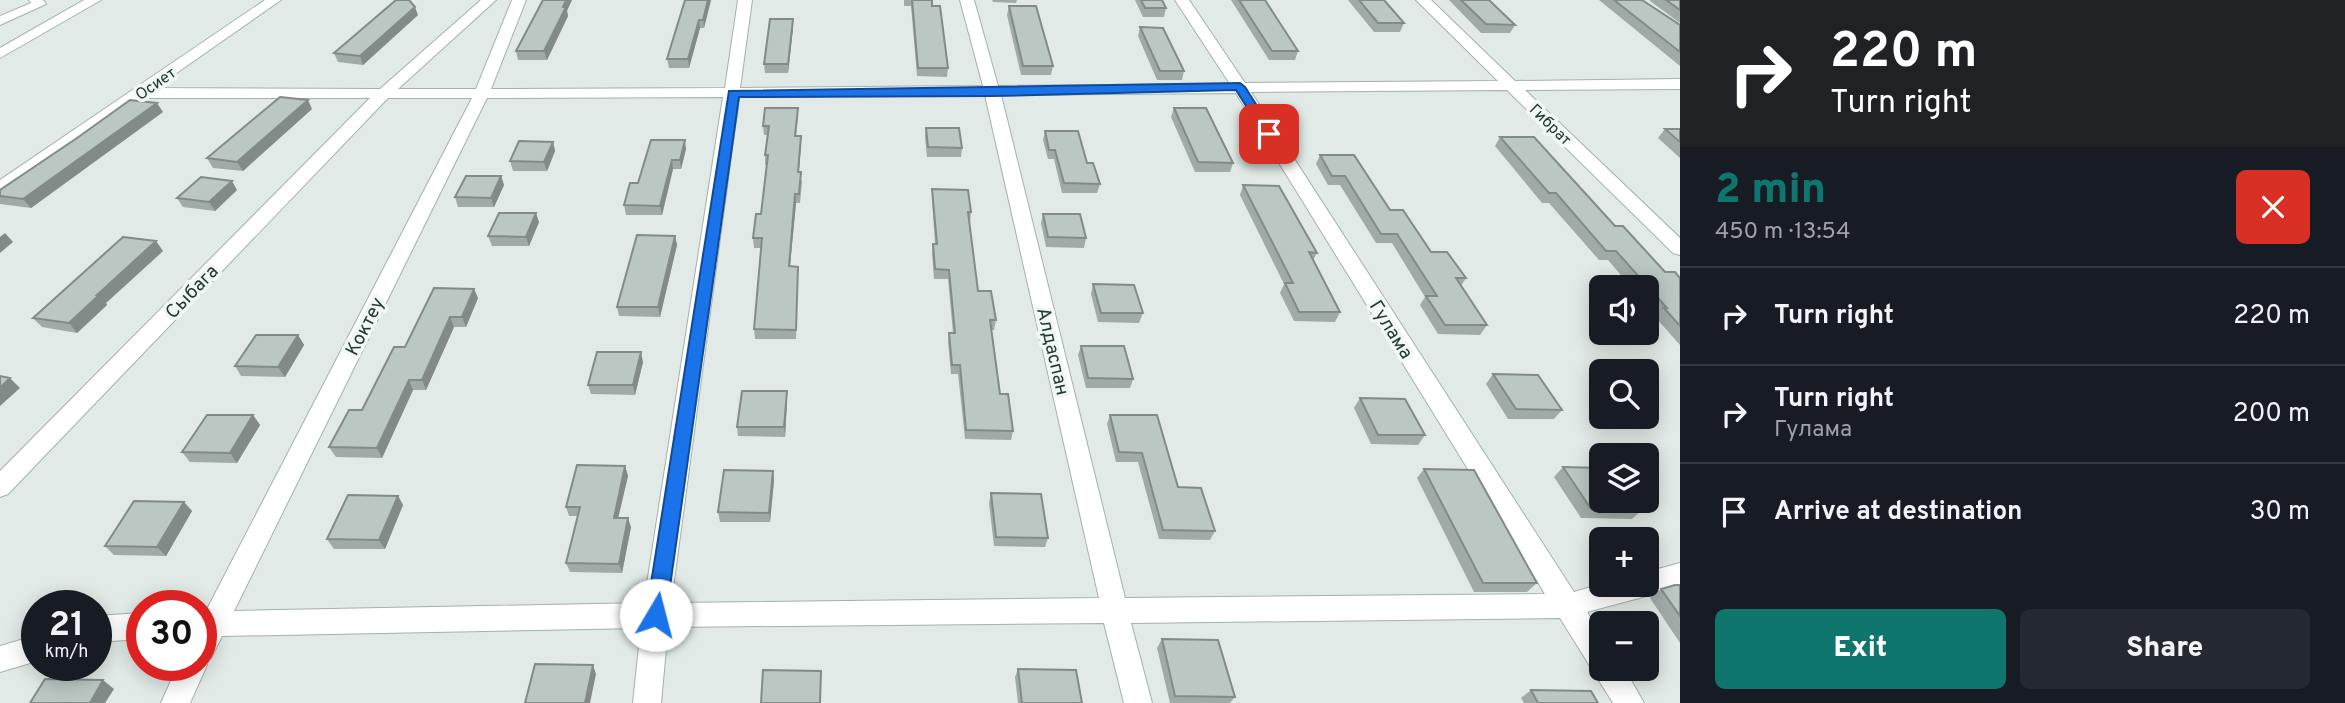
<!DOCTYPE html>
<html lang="en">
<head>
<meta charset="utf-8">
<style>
	:root { --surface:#171b24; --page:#242831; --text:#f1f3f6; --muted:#9ea1a6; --line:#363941; --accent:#0f766e }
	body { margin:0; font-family:Overpass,sans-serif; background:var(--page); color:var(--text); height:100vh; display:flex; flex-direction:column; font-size:26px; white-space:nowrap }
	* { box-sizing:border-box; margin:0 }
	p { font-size:23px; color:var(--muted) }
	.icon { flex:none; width:38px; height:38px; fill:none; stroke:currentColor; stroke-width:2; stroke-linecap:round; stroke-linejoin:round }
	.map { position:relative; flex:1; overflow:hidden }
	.drawer { display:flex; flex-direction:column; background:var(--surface); width:665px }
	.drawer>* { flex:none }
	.top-card { background:#202124; color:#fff; overflow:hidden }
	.tools { position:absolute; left:1589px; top:275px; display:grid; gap:14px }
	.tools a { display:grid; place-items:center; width:70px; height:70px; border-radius:10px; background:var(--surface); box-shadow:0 4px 18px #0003; font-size:35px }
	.speed { position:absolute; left:21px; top:590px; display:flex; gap:14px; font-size:35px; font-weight:700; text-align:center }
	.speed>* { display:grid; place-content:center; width:91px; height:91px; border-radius:50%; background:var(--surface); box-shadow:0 4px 18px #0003; line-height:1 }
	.speed small { font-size:18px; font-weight:400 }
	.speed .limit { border:10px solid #d22; background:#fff; color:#111 }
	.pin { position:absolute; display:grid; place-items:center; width:60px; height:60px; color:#fff; margin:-30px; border-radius:14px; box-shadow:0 4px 10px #0006 }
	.me { position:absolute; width:77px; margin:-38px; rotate:8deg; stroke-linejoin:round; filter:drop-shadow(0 0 5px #0008) }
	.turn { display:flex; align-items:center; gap:24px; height:147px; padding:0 35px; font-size:32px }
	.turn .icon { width:91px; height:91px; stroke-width:2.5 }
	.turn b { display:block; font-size:49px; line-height:60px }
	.round { display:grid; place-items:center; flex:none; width:74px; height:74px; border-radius:10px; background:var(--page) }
	.overview { display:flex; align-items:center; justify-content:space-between; height:119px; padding:0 35px }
	h1 { font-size:42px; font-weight:800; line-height:52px; color:var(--accent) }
	.button { display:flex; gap:14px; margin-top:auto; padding:14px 35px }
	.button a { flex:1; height:80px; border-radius:10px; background:var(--accent); color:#fff; font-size:28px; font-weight:800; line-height:80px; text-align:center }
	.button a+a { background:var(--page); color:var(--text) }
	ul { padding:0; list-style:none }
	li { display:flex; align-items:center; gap:21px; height:98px; padding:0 35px; border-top:2px solid var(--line) }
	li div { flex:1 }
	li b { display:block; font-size:26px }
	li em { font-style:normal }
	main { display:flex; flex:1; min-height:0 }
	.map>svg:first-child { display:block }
</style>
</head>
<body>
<main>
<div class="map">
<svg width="1680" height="703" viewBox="0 0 1680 703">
	<rect width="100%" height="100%" fill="#e1eae6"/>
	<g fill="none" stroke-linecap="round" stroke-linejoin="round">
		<g stroke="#a4b1ad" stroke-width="2">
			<path id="minor" d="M29,0H43L46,4L0,25V16L31,3Z
				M84,0H101L0,58V48Z
				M265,0H281L155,88L380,89L481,0H496L398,89H476L512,0H526L491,89L725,88L738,0H752L740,88L983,86L960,0H974L998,86L1230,84L1175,0H1189L1245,83L1498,81L1416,0H1431L1515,81L1680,79V89L1525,90L1680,238V255L1673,253L1507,90L1251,92L1574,592L1601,584H1647V572L1680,563V587L1587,612L1601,635V668H1624L1644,703H1613L1560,618L1131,623L1152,703H1124L1104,623L668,627L661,703H633L641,628L222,636L211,658L205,660L207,665L190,703H161L178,665H201V611H206L472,98H388L8,494L0,497V471L370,98H142L6,192L0,193V180ZM1236,93L1545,594L1125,598L1001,95ZM985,95L1099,598L671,603L739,97ZM723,97L644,603L234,611L487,98Z
				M142,613V639L96,642V616Z
				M37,635V661L0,672V646Z"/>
		</g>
		<use href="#minor" fill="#fff" fill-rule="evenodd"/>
	</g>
	<path fill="#a0aba7" d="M711,0L704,28H700L689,68H669L667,59Z
		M904,0H932L948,68L947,77L917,76L911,6H904Z
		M992,0H1017L1016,3L993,2Z
		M1135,0H1162L1166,8L1164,17H1143Z
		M1231,0H1265L1298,51L1295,60H1269Z
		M1348,0H1384L1404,23L1400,32H1374Z
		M1449,0H1489L1515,25L1510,33H1481Z
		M1599,0H1642L1680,25V66Z
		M1650,0H1680V23L1650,1Z
		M1009,6L1053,66L1051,75H1021L1007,15Z
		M567,11L568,16L547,60H518L516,51Z
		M418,15L363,65L338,62L334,53Z
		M1140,27L1184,71L1182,80H1157L1138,36Z
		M793,28L788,73H765L764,64Z
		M1174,108L1233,163L1230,172H1195L1171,117Z
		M312,109L243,171L213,168L207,158Z
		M163,112L31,208L0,204V190Z
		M798,117L796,136H801L799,172L802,182L800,203H796L790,266L798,276L796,339H755L754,329L761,248H754L753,238L761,214L767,165H765V155L767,135H764L763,126Z
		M926,128L962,148L961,157H927L925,137Z
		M1665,129H1680V158L1658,138Z
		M1045,131L1087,163L1100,184L1097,193H1062L1054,159H1048L1043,140Z
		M1500,137L1615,226L1665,272L1680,278V345L1656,318L1657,316L1647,305V287H1631L1608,260H1599L1549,203H1542L1495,146Z
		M553,142L555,151L547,171H513L510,161Z
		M686,149L681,169H673L662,215H626L624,205L638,183Z
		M1320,155L1390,210L1431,252L1466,278L1461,286L1487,325L1480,335L1438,334L1420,305L1425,297L1392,243H1376L1340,185H1328L1316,164Z
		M501,176L504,185L494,207H458L455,197Z
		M1243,185L1317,253L1313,260L1340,312L1335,322L1294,321L1280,293L1284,284L1240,195Z
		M932,189L971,212L970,222H969L978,291L996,320L994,330H991L1000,394L1013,431L1011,440L965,439L958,374H951L948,342L949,333H953L948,279H934L932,253L933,244H935L932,199Z
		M237,190L215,211L183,207L177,198Z
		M1043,214L1086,238L1084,248L1046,247L1041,223Z
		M539,222L529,246H492L488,236Z
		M675,236L677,245L660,317L619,316L617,307Z
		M163,251L106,303L107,305L77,333L42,327L33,318Z
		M1093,284L1143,313L1139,323L1098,322L1091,294Z
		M474,289L478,298L466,327H454L426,390H413L382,458L336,457L329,447L362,410L405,347Z
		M298,335L304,345L285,377L241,376L235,366Z
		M1081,346L1133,379L1130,388H1086L1078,355Z
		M643,362L635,395L591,394L588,385Z
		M1493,374L1562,410L1554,419H1508L1486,384Z
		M787,391V401L785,437L738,436L737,427Z
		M1360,398L1425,435L1418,445L1371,444L1354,408Z
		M253,415L260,425L237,463L190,462L182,452Z
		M1110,415L1178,487L1215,531L1210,540L1159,539L1138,462H1116L1107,424Z
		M625,466L628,476L618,518L631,527L622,573L570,572L566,563L578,516H569L566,507Z
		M1563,467L1642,510L1632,519L1581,518L1554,477Z
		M1424,469L1537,583L1527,592H1474L1417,478Z
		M773,471L774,480L770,522H720L718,512Z
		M991,493L1048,538L1045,547L994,546L989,503Z
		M398,496L403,505L385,549H334L327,539Z
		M184,502L192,511L166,556L114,555L105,546Z
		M1680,585V643L1650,598L1661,589Z
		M1162,639L1235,697L1230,703H1170L1157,648Z
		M1018,669L1082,703H1018L1015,677Z
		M1531,690L1598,703H1524L1521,698Z"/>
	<path fill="#828b88" d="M566,0H572L567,11L568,16L547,60L544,51Z
		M708,0H711L704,28L703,20Z
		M415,7L418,15L363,65L360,56Z
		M793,19V28L788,73V64Z
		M699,20L700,28L689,68L688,59Z
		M308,100L312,109L243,171L237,162Z
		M157,103L163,112L31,208L23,199Z
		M801,136V145L798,182V172Z
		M685,140L686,149L681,169L680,160Z
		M553,142L555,151L547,171L544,162Z
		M672,160L673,169L662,215L660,206Z
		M501,176L504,185L494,207L491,198Z
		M232,181L237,190L215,211L209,202Z
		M795,194L796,203L789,276V266Z
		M536,213L539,222L529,246L526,237Z
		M5,233L13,242L0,253V237Z
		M675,236L677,245L660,317L658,307Z
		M156,241L163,251L106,303L107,305L77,333L69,323L97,295Z
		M474,289L478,298L466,327L462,317Z
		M450,317L454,327L426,390L422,380Z
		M298,335L304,345L285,377L278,367Z
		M641,352L643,362L635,395L633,385Z
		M10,378L20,388L0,406V388Z
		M409,380L413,390L382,458L377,448Z
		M787,391V401L785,437L784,427Z
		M253,415L260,425L237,463L230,453Z
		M625,466L628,476L616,527L614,518Z
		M773,471L774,480L770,522L769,513Z
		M398,496L403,505L385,549L379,540Z
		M184,502L192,511L166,556L157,547Z
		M628,518L631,527L622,573L619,564Z
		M593,665L596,674L590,703H585Z
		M103,680L114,689L105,703H90Z"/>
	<path fill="#bac7c2" stroke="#828b88" stroke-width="2" d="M396,0H409L415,7L360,56L334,53Z
		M543,0H566L563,7H566L544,51H516Z
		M685,0H708L703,20H699L688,59H667Z
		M912,0H932V6H940L948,68H918Z
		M1141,0H1162L1166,8H1145Z
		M1239,0H1265L1298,51H1272Z
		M1359,0H1384L1404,23H1378Z
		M1461,0H1489L1515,25L1486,24Z
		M1614,0H1642L1680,25V52Z
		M1666,0H1680V10Z
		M1009,6H1036L1053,66H1023Z
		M770,19H793L788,64H764Z
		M1140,27L1163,28L1184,71H1160Z
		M280,97L308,100L237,162L207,158Z
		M130,100L157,103L23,199L0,196V190L77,138Z
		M765,108H798L795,136H801L798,172H801L799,194H795L789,266L798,267L796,330L754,329L762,238H753L756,214H761L768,155H765L769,126H763Z
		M1174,108H1206L1233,163L1198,162Z
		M926,128H959L962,148L928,147Z
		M1665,129H1680V142Z
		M1045,131H1078L1087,163H1093L1100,184L1064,183L1055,150H1049Z
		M1500,137H1534L1615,226H1623L1665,272H1675L1680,278V326L1664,308H1667L1616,251H1606L1556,193H1549Z
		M651,140H685L680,160H672L660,206L624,205L630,183H638Z
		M519,141L553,142L544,162L510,161Z
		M1320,155H1354L1390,210H1403L1431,252H1447L1466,278H1456L1487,325H1445L1426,296H1437L1397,234H1381L1345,176H1332Z
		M466,176H501L491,198L455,197Z
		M201,177L232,181L209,202L177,198Z
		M1243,185L1279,186L1317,253L1309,252L1340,312H1299L1285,283H1293Z
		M932,189L968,190L971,212H968L978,291H991L996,320H990L1000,394H1008L1013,431L966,430L960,365H952L949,333H955L949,270L935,269L933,244H937Z
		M499,213H536L526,237L488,236Z
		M1043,214H1080L1086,238L1048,237Z
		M637,235L675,236L658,307H617Z
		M123,237L156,241L97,295H99L69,323L33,318Z
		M1093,284L1134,285L1143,313H1101Z
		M434,288L474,289L462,317H450L422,380H409L377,448L329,447L349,410H362L394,347H405Z
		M256,335H298L278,367L235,366Z
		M1081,346H1124L1133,379L1088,378Z
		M597,352H641L633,385H588Z
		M1493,374L1538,375L1562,410L1516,409Z
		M0,376L10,378L0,388Z
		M742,391H787L784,427H737Z
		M1360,398L1405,399L1425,435H1378Z
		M207,415H253L230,453L182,452Z
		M1110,415H1157L1178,487L1201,488L1215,531L1163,530L1142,453L1119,452Z
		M577,465L625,466L614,518H628L619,564L566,563L580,507H566Z
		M1563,467L1601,468V500H1635L1642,510L1591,509Z
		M1424,469L1474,470L1537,583H1483Z
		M724,470L773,471L769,513L718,512Z
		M991,493L1041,494L1048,538L996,537Z
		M348,495L398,496L379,540L327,539Z
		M134,501L184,502L157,547L105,546Z
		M1675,585H1680V616L1661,589Z
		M1162,639L1218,640L1235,697L1175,696Z
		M535,664L593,665L585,703H525Z
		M1018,669L1076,670L1082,703H1022Z
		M763,670L821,671L820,703H761Z
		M45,679L103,680L90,703H30Z
		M1531,690L1591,691L1598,703H1538Z"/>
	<path fill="#1a73e8" stroke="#114b97" stroke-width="2" d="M1240,83L1245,87L1275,134L1274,136H1265L1236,90L993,96L739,97L666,615L663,621L656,624L649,621L646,615L729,91Z"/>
	<g text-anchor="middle" stroke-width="7" stroke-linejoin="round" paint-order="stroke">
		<g font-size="16" fill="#233934" stroke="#f1f7f4">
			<text transform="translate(155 83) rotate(-35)" y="6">Осиет</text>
			<text transform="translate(1551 124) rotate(44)" y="6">Гибрат</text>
		</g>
		<g font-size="19" fill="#233934" stroke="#f1f7f4">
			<text transform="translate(191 291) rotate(-46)" y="7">Сыбага</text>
			<text transform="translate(364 326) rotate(-63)" y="7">Коктеу</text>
			<text transform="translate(1392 329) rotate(58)" y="7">Гулама</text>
			<text transform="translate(1054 351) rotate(77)" y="7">Алдаспан</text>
		</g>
	</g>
</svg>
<div class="tools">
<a><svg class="icon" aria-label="sound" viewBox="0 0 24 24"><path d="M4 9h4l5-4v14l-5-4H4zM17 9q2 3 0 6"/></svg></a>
<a><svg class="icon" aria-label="search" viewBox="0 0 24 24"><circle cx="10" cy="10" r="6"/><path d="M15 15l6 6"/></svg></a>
<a><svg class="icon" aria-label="layers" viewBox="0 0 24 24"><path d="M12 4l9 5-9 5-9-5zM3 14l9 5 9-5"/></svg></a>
<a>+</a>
<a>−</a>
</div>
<div class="speed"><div>21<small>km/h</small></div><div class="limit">30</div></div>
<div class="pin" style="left:1269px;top:134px;background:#d93025"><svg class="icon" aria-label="arrive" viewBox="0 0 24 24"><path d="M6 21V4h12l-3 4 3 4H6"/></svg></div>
<svg class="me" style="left:656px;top:615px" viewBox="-20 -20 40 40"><circle r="19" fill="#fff"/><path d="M0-13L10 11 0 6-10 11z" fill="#1a73e8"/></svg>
</div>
<section class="drawer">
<div class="top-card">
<div class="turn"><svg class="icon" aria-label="right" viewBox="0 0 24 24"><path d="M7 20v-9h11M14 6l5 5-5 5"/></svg><div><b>220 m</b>Turn right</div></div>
</div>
<div class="overview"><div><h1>2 min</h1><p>450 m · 13:54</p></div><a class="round" style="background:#d93025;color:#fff"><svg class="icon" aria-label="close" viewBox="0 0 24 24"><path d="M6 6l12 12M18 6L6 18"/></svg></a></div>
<ul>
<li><svg class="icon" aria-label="right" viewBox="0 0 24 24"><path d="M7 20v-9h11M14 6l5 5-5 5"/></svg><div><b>Turn right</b></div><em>220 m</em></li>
<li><svg class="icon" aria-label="right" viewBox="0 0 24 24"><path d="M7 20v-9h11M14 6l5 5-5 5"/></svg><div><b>Turn right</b><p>Гулама</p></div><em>200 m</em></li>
<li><svg class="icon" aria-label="arrive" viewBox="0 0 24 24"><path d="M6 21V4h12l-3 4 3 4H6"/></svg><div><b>Arrive at destination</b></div><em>30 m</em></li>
</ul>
<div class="button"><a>Exit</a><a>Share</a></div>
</section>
</main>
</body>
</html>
